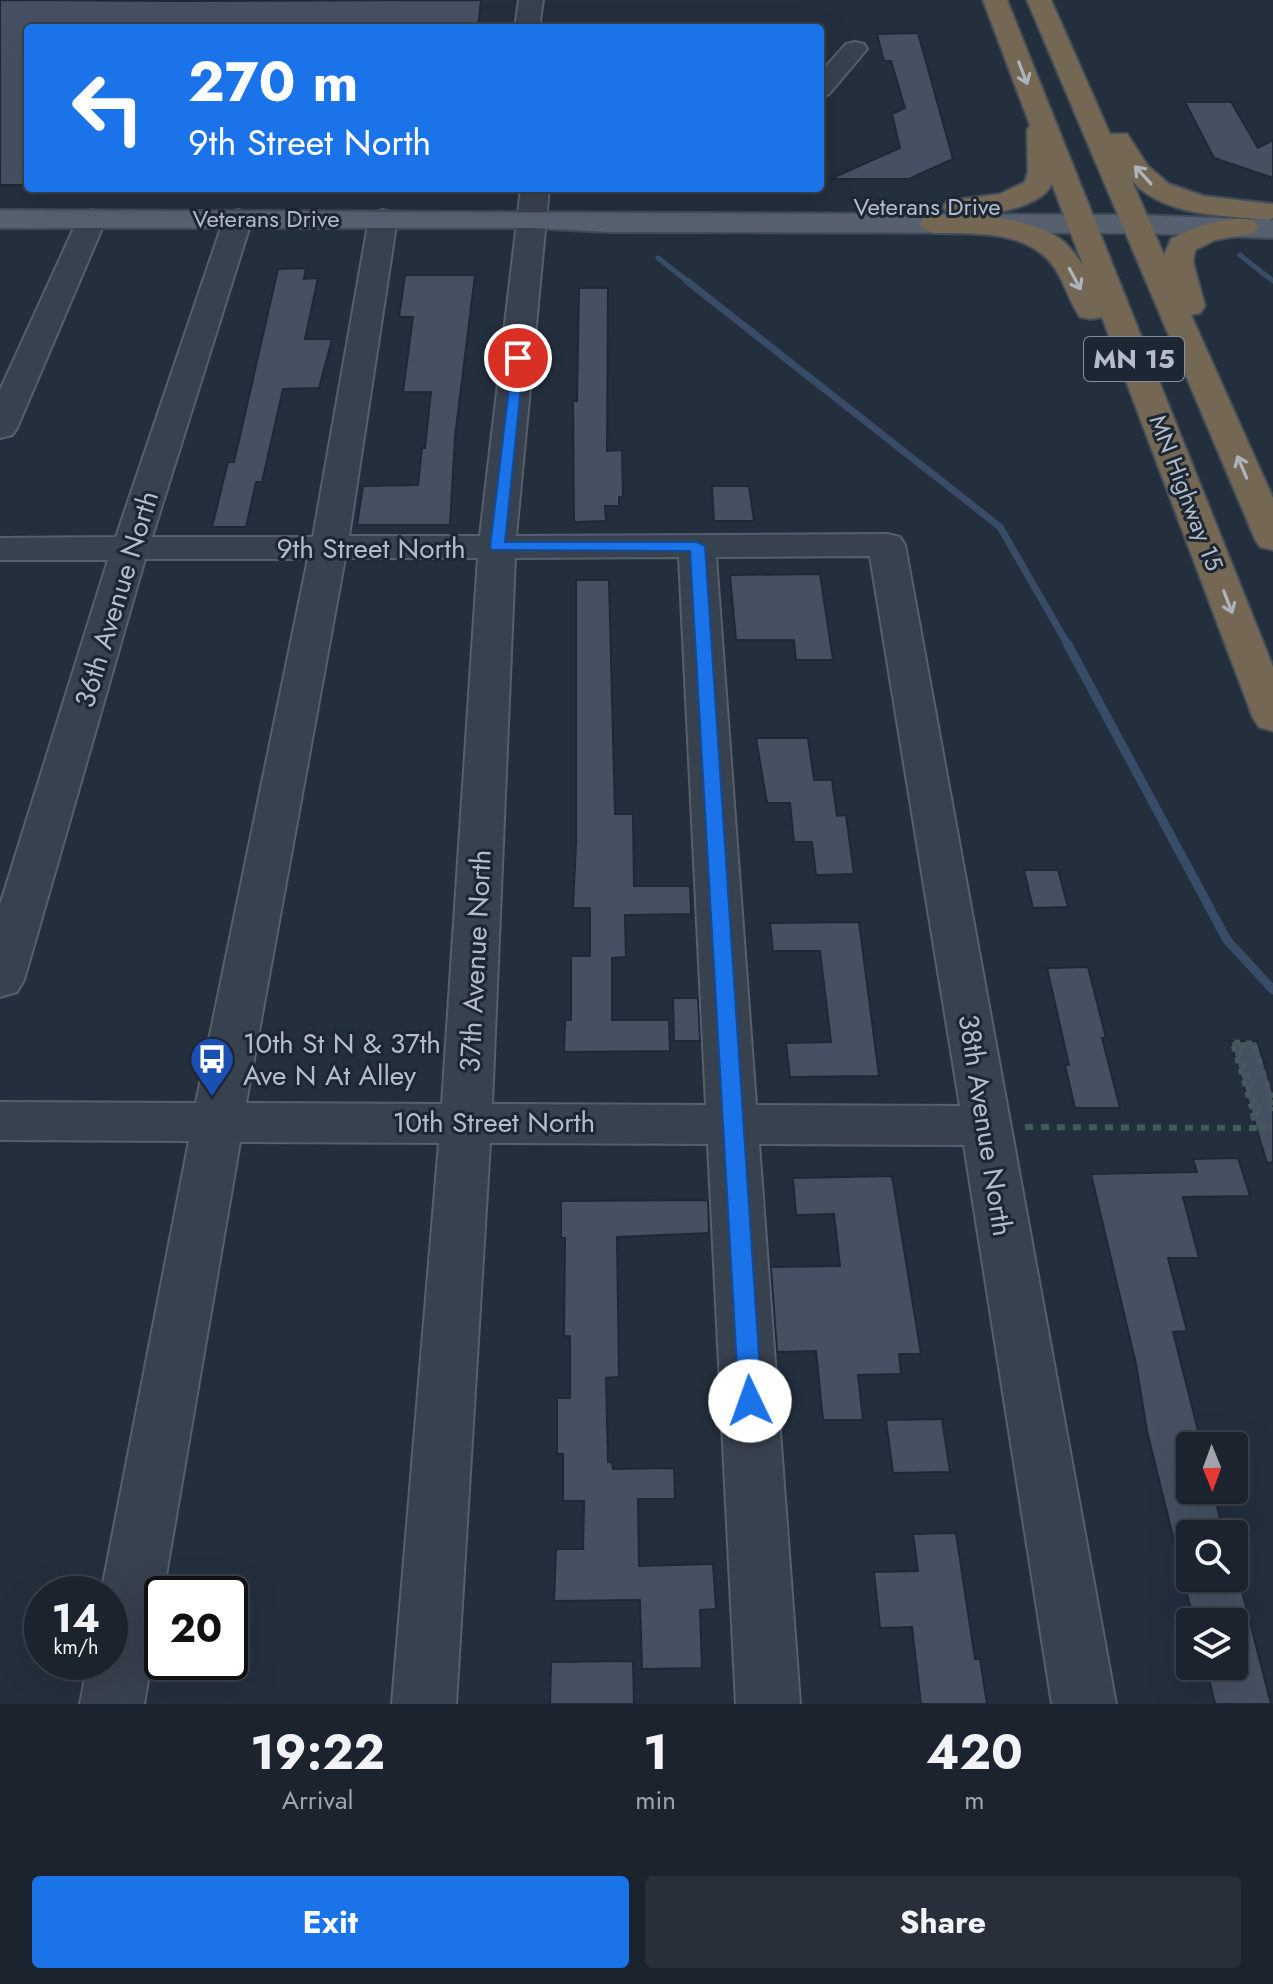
<!DOCTYPE html>
<html lang="en">
<head>
<meta charset="utf-8">
<style>
	:root { --surface:#1b232e; --page:#282f3a; --text:#f1f3f6; --muted:#a0a4aa; --line:#39404a; --accent:#1a73e8 }
	body { margin:0; font-family:Jost,sans-serif; background:var(--page); color:var(--text); height:100vh; display:flex; flex-direction:column; font-size:30px; white-space:nowrap }
	* { box-sizing:border-box; margin:0 }
	p { font-size:26px; color:var(--muted) }
	.icon { flex:none; width:44px; height:44px; fill:none; stroke:currentColor; stroke-width:2; stroke-linecap:round; stroke-linejoin:round }
	.map { position:relative; height:1704px; overflow:hidden }
	.panel { display:flex; flex-direction:column; background:var(--surface); flex:1 }
	.panel>* { flex:none }
	.guide { position:absolute; left:24px; top:24px; width:800px; height:168px; border-radius:8px; box-shadow:0 8px 32px #0002,0 0 0 2px var(--line); background:#1a73e8; color:#fff; overflow:hidden }
	.needle { width:52px; rotate:179deg }
	.fabs { position:absolute; left:1176px; top:1432px; display:grid; gap:16px }
	.fabs a { display:grid; place-items:center; width:72px; height:72px; border-radius:8px; background:var(--surface); box-shadow:0 8px 32px #0002,0 0 0 2px var(--line); font-size:40px }
	.speed { position:absolute; left:24px; top:1576px; display:flex; gap:16px; font-size:40px; font-weight:700; text-align:center }
	.speed>* { display:grid; place-content:center; width:104px; height:104px; border-radius:50%; background:var(--surface); box-shadow:0 8px 32px #0002,0 0 0 2px var(--line); line-height:1 }
	.speed small { font-size:20px; font-weight:400 }
	.speed .limit { border:4px solid #111; border-radius:12px; background:#fff; color:#111 }
	.pin { position:absolute; display:grid; place-items:center; width:68px; height:68px; color:#fff; margin:-34px; border:4px solid #fff; border-radius:50%; box-shadow:0 2px 8px #0007 }
	.me { position:absolute; width:88px; margin:-44px; rotate:357deg; stroke-linejoin:round; filter:drop-shadow(0 0 6px #0008) }
	.turn { display:flex; align-items:center; gap:28px; height:168px; padding:0 32px; font-size:36px }
	.turn .icon { width:104px; height:104px; stroke-width:2.5 }
	.turn b { display:block; font-size:56px; line-height:68px }
	.eta { display:flex; justify-content:space-evenly; align-items:center; height:136px; text-align:center }
	.eta b { font-size:48px; font-weight:700; line-height:56px }
	.action { display:flex; gap:16px; margin-top:auto; padding:16px 32px }
	.action a { flex:1; height:92px; border-radius:8px; background:var(--accent); color:#fff; font-size:32px; font-weight:700; line-height:92px; text-align:center }
	.action a+a { background:var(--page); color:var(--text) }
	.map>svg:first-child { display:block }
</style>
</head>
<body>
<div class="map">
<svg width="1273" height="1704" viewBox="0 0 1273 1704">
	<rect width="100%" height="100%" fill="#242f3e"/>
	<g fill="none" stroke-linecap="round" stroke-linejoin="round">
		<path stroke="#394c67" stroke-width="5" d="M1240,255L1273,281
			M658,258L690,283"/>
		<path stroke="#394c67" stroke-width="7" d="M687,281L1000,527L1068,645"/>
		<path stroke="#394c67" stroke-width="9" d="M1067,643L1227,940L1273,990"/>
	</g>
	<path fill="#455162" stroke="#1f2835" stroke-width="2" d="M0,0L182,1L481,0L478,28H28V185H0Z
		M918,33L953,159L909,179H830L900,148L892,114L905,108L891,61H884L877,34Z
		M1185,102H1231L1258,148L1273,140V178L1214,158Z
		M306,268L304,279L318,278L305,339H332L319,388L283,389L262,482H256L246,527H212L228,462H234L278,269Z
		M405,275H475L455,437L450,525H357L363,486L418,485L422,448H425L431,392H403L413,317H399Z
		M579,288H608L607,451L622,450L623,497H619V506H605L606,521L574,522L573,401H577Z
		M712,486H749L754,521H714Z
		M820,574L833,660H796L794,640H736L730,575Z
		M576,580H609L615,814H633L634,886H690L691,914L625,915L626,957L612,958V1020H669L670,1051L564,1052L565,1020H571V956H590V908H573L576,844Z
		M756,738H808L814,780H832L837,816L846,815L854,874L816,875L812,842H794L790,803H767Z
		M1024,870H1058L1068,907L1033,908Z
		M859,922L879,1076L790,1077L786,1043L831,1042L820,951H773L770,923Z
		M1088,967L1106,1038H1102L1120,1108H1075L1065,1065H1069L1047,968Z
		M673,998H698L700,1041H674Z
		M1230,1041H1257L1273,1093V1162L1267,1163Z
		M1238,1158L1250,1196L1183,1197L1199,1258H1168L1187,1331L1173,1332L1202,1446H1190V1490H1213L1224,1534H1190V1578H1234L1235,1564L1271,1704H1215L1206,1666H1234V1622H1194L1147,1431L1136,1364L1091,1174L1197,1172L1193,1159Z
		M892,1176L921,1354H899L901,1374L858,1375L863,1420H823L816,1351L777,1352L771,1267L840,1266L834,1214L796,1215L793,1178Z
		M708,1200L709,1233L617,1237L619,1377L606,1378L608,1462H612L613,1469L674,1468L675,1499H638L639,1566L713,1564L716,1609L700,1610L702,1668L642,1669L640,1600L554,1601L556,1549H583L584,1501H563V1454H557V1398H570V1336H564L565,1238H561V1201Z
		M942,1419L950,1472L893,1473L886,1420Z
		M956,1533L975,1659H980L987,1704H921L912,1627L880,1628L874,1572L918,1571L913,1534Z
		M633,1661L634,1704H550L551,1662Z"/>
	<g fill="none" stroke-linecap="round" stroke-linejoin="round">
		<g stroke="#565f6c" stroke-width="4">
			<path id="minor" d="M519,0H543L539,28H515Z
				M855,42L864,44L867,49L829,94L820,97V73L846,44Z
				M521,188H549L516,536L887,534L900,537L905,545L1116,1704H1052L964,1145L759,1144L800,1704H736L708,1144L490,1143L456,1704H392L439,1143L240,1142L144,1704H80L88,1662H110V1594H101L189,1141L0,1140V1102L196,1103L308,559H145L24,980L17,992L0,997V905L108,560H0V538L116,537L224,219L228,213L238,210L248,213L252,219L152,537H313L369,219L373,213L383,210L393,213L397,219L349,536H480ZM870,556L960,1106L756,1105L716,557ZM679,557L706,1105L492,1104L515,558ZM345,558H478L442,1104L246,1103Z
				M92,210L102,213L106,219L17,428L12,435L0,438V390L78,219L82,213Z"/>
		</g>
		<g stroke="#414a57" stroke-width="4">
			<path id="major" d="M0,210L1137,215L1273,220V238L1137,233L610,232L533,228H0Z"/>
		</g>
		<g stroke="#434c59" stroke-width="4">
			<path id="highway" d="M983,0H1007L1273,667V731L1259,727L1253,718L1102,317L1091,319L1080,317C1069,301 1065,283 1054,267C1027,229 975,234 934,233L924,230L919,224L924,218C959,209 1034,218 1063,241C1071,248 1077,257 1083,265L1052,184C1040,210 973,220 947,213L943,207L947,201L1000,194L1025,182L1028,172L1027,130L1030,125Z
				M1027,0H1051L1110,134H1127L1148,166L1169,184L1204,196L1273,204V218L1268,220C1223,215 1165,217 1132,181L1164,255L1171,239C1196,227 1226,214 1254,221L1259,227L1254,233L1215,240L1195,250L1193,262L1205,306L1200,313L1191,315L1273,498V550L1260,547L1255,539Z"/>
		</g>
		<path stroke="#44595c" stroke-width="5" stroke-dasharray="6 6" stroke-linecap="butt" d="M1255,1052L1253,1047H1238L1257,1109
			M1270,1100L1273,1109
			M1252,1109L1232,1042L1254,1043L1273,1102"/>
		<path stroke="#44595c" stroke-width="6" stroke-dasharray="8 8" stroke-linecap="butt" d="M1257,1107L1263,1128H1273
			M1272,1107L1273,1111
			M1025,1127L1257,1128L1251,1107"/>
		<use href="#minor" fill="#38414e" fill-rule="evenodd"/>
		<use href="#major" fill="#56606e" fill-rule="evenodd"/>
		<use href="#highway" fill="#746855" fill-rule="evenodd"/>
	</g>
	<defs><path id="oneway-shaft" d="M-6 0H5M1.5-3L5.5 0L1.5 3" fill="none" stroke-width="1.6" stroke-linecap="round" stroke-linejoin="round" transform="scale(2)"/></defs>
	<g stroke="#aeb4bd">
		<use href="#oneway-shaft" transform="translate(1023 73) rotate(69)"/>
		<use href="#oneway-shaft" transform="translate(1143 175) rotate(-132)"/>
		<use href="#oneway-shaft" transform="translate(1075 279) rotate(62)"/>
		<use href="#oneway-shaft" transform="translate(1242 467) rotate(-113)"/>
		<use href="#oneway-shaft" transform="translate(1228 602) rotate(69)"/>
	</g>
	<path fill="#1a73e8" stroke="#114b97" stroke-width="2" d="M513,355L524,358L505,542H697L705,546L762,1401L759,1408L750,1411L742,1408L739,1401L690,551L492,550L490,547Z"/>
	<defs>
		<g id="bus-pin" transform="scale(2.3)"><path d="M0 17L-7.5 6A9.5 9.5 0 1 1 7.5 6Z" fill="#1a4fb4" stroke="#1d2633"/><path d="M-5-6H5V4H4V6H2V4H-2V6H-4V4H-5ZM-3.5-4V0h7V-4ZM-3.5 1.2v1.5H-2V1.2ZM2 1.2v1.5H3.5V1.2Z" fill="#fff"/></g>
	</defs>
	<g fill-rule="evenodd">
		<use href="#bus-pin" x="212" y="1059"/>
	</g>
	<g text-anchor="middle" stroke-width="6" stroke-linejoin="round" paint-order="stroke">
		<g font-size="24" fill="#b4bcc9" stroke="#1d2633">
			<text x="927" y="215">Veterans Drive</text>
			<text x="266" y="227">Veterans Drive</text>
			<text transform="translate(1186 493) rotate(69)" y="8">MN Highway 15</text>
		</g>
		<rect fill="#1d2633" stroke="#878f9c" stroke-width="2" x="1084" y="337" width="100" height="44" rx="6"/>
		<g font-size="26" font-weight="bold" fill="#b4bcc9">
			<text x="1134" y="368">MN 15</text>
		</g>
		<g font-size="28" fill="#b4bcc9" stroke="#1d2633">
			<text x="371" y="558">9th Street North</text>
			<text transform="translate(116 599) rotate(-73)" y="10">36th Avenue North</text>
			<text transform="translate(475 961) rotate(-87)" y="10">37th Avenue North</text>
			<text x="494" y="1132">10th Street North</text>
			<text transform="translate(986 1125) rotate(81)" y="10">38th Avenue North</text>
		</g>
		<g font-size="28" fill="#b4bcc9" stroke="#1d2633" text-anchor="start">
			<text x="243" y="1053">10th St N &amp; 37th<tspan x="243" dy="32">Ave N At Alley</tspan></text>
		</g>
	</g>
</svg>
<div class="fabs">
<a><svg class="needle" viewBox="-14 -14 28 28"><path d="M0-13l5 13h-10z" fill="#e53935"/><path d="M0 13l5-13h-10z" fill="#a0a4aa"/></svg></a>
<a><svg class="icon" aria-label="search" viewBox="0 0 24 24"><circle cx="10" cy="10" r="6"/><path d="M15 15l6 6"/></svg></a>
<a><svg class="icon" aria-label="layers" viewBox="0 0 24 24"><path d="M12 4l9 5-9 5-9-5zM3 14l9 5 9-5"/></svg></a>
</div>
<div class="speed"><div>14<small>km/h</small></div><div class="limit">20</div></div>
<div class="pin" style="left:518px;top:358px;background:#d93025"><svg class="icon" aria-label="arrive" viewBox="0 0 24 24"><path d="M6 21V4h12l-3 4 3 4H6"/></svg></div>
<svg class="me" style="left:750px;top:1401px" viewBox="-20 -20 40 40"><circle r="19" fill="#fff"/><path d="M0-13L10 11 0 6-10 11z" fill="#1a73e8"/></svg>
<div class="guide">
<div class="turn"><svg class="icon" aria-label="left" viewBox="0 0 24 24"><path d="M17 20v-9H6M10 6l-5 5 5 5"/></svg><div><b>270 m</b>9th Street North</div></div>
</div>
</div>
<section class="panel">
<div class="eta">
<div><b>19:22</b><p>Arrival</p></div>
<div><b>1</b><p>min</p></div>
<div><b>420</b><p>m</p></div>
</div>
<div class="action"><a>Exit</a><a>Share</a></div>
</section>
</body>
</html>
